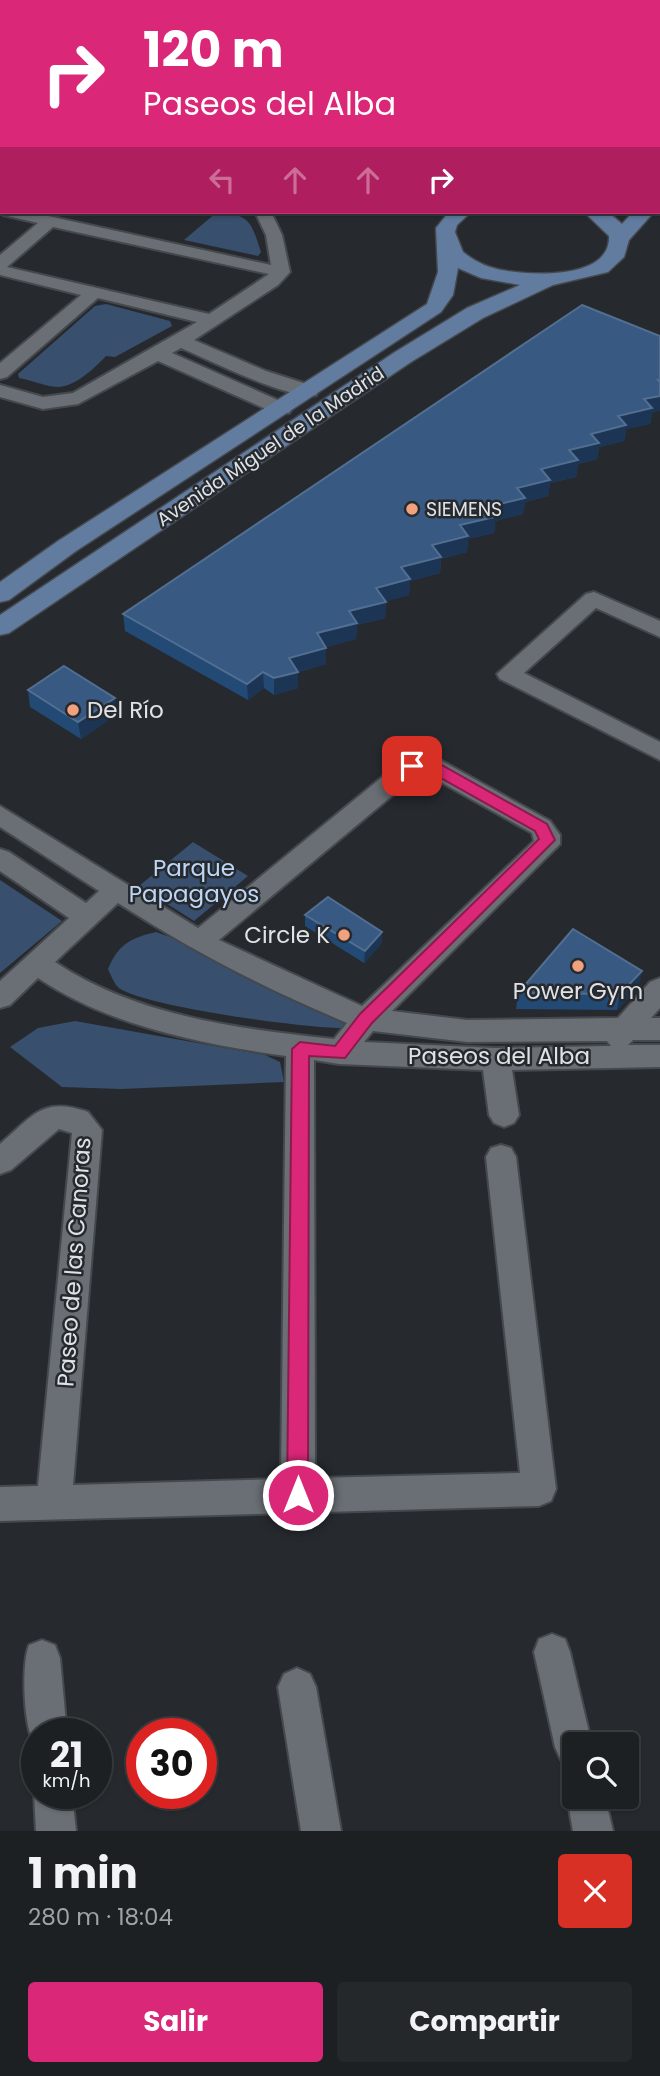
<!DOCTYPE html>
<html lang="es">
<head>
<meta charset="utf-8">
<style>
	:root { --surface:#1c2023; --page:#25282b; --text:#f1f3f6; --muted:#a0a3a6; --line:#3a3e41; --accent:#db2777 }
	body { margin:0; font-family:Poppins,sans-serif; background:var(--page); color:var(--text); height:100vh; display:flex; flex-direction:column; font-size:26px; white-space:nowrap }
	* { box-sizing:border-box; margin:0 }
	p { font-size:23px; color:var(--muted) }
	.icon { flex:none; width:38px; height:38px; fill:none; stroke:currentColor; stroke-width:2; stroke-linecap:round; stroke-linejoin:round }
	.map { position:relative; height:1831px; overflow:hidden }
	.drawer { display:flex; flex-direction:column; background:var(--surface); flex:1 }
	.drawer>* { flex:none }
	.hud { position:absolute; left:0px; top:0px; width:662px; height:214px; box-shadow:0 2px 5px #0004,0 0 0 2px var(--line); background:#db2777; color:#fff; overflow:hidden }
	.tools { position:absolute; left:562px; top:1732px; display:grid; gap:14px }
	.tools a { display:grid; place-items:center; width:77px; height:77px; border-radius:7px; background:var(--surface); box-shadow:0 2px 5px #0004,0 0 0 2px var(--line); font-size:35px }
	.speed { position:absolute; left:21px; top:1718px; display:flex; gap:14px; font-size:35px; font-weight:700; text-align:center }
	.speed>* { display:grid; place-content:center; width:91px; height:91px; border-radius:50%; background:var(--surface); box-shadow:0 2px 5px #0004,0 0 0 2px var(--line); line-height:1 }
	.speed small { font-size:18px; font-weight:400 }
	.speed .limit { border:10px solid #d22; background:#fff; color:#111 }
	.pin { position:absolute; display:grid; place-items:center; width:60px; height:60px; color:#fff; margin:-30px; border-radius:14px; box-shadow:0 4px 10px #0006 }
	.me { position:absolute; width:77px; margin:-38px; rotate:0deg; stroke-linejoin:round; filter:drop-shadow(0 0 5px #0008) }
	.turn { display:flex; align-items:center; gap:24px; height:147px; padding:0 28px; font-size:32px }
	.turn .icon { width:91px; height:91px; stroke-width:2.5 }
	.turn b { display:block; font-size:49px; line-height:60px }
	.lanes { display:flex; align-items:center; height:66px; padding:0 28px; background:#0003; justify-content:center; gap:35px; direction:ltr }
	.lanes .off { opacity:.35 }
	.round { display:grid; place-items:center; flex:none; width:74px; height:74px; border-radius:7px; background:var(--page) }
	.overview { display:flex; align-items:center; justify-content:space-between; height:119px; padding:0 28px }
	h1 { font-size:42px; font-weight:700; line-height:52px }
	.primary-button { display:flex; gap:14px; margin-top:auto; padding:14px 28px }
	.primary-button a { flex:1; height:80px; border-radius:7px; background:var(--accent); color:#fff; font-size:28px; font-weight:700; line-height:80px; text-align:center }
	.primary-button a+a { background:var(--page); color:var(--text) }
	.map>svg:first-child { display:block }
</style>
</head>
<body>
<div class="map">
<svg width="660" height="1831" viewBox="0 0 660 1831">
	<rect width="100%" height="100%" fill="#262a2f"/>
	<path fill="#384f6d" d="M217,212C251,215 251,222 261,252L258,256L184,240Z
		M106,304L170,321L172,326L115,357L106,356C96,367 76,386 59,387C47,387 31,380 19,378L18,374L95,306Z
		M193,842L248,876L194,921L139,886Z
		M0,880L62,921L0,973Z
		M156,932L184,942L239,975L334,1012L346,1019L342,1028C308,1029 142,1006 119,988C114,984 111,975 108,969C118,945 130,938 156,932Z
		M75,1021L265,1055L280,1062L284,1082L121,1089L62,1087L10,1047L38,1028Z"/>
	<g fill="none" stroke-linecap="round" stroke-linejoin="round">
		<g stroke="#45484d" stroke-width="4">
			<path id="minor" d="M31,0H46L30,2Z
				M219,0H233L234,2H221Z
				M255,0H281L254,2Z
				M292,0H314L315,2H294Z
				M0,18H2L0,28Z
				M0,83H2L0,92Z
				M2,157V168L0,169V158Z
				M2,211L30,212L271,265L266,235L255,212H271L282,235L290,272L278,285L194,340L266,371L316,387L318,391L316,395C291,401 207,359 181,348L172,353L289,405L292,409L289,413H275L158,361L78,404L43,409L0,397V385L43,397L73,393L197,322L98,298L7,377L0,379V363L81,295L0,275V255L38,223L3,215ZM53,227L269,274L209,314L7,267Z
				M594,592L660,621V637L596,608L524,673L660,742V760L500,679L497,674L586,594Z
				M412,758L442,761L550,821L560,835V844L392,1011L467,1020L618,1018L650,982L660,978V1008L651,1018H660V1040H633L628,1045H660V1067L512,1070L519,1115L514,1123L504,1127L494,1123L489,1115L483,1070L339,1064L314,1060L315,1478L520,1473L486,1157L491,1148L501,1145L511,1148L516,1157L556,1489L551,1501L539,1506L0,1521V1487L38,1486L72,1133L59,1129L11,1170L0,1174V1144C33,1116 42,1096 88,1112L102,1130L73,1485L281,1479L286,1056C202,1044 109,1026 38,978L10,1005L0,1008V981L69,918L0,871V849L9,852L86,903L99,891L0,827V806L198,928L403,760ZM417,775H428L532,833L534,841L362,1006L219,940ZM118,903C194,952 264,988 347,1023L334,1039C239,1029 136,1016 55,962ZM373,1031L467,1042L607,1041L611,1046L495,1048L364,1042Z
				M552,1634L565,1639L570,1652L592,1745H574V1766L561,1760L555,1747L534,1652L539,1639Z
				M42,1640L55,1645L60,1658L67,1734H37V1748C23,1733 21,1664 29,1645Z
				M297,1668L310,1674L316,1687L341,1831H301L278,1687L284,1674Z
				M572,1783L574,1797H605L613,1831H573L567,1797Z
				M37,1787V1794H72L76,1831H36L34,1794Z"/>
		</g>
		<g stroke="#45484d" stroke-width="3">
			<path id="major" d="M0,0H67L2,2L0,6Z
				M116,0H144L115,2Z
				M452,0H468V2H452Z
				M482,0H498V2H482Z
				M449,212H471L457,225L455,232L463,252C473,260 484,266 497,269C526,276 611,281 609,236L584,212H608L622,224L633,212H654L629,240L624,257L608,272L553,285L483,318L411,362L9,633L0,635V615L395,352L467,308L520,285L481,278L458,268L453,295L441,312L76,551L9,600L0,602V582L58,541L427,304L438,272L436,228Z"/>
		</g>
		<use href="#minor" fill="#6a6f75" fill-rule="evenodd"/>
		<use href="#major" fill="#617c9f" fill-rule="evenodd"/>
	</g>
	<path fill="#234975" d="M532,0H618L617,2H531Z
		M652,413L650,424L626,429L624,441L599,447L597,459L578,464L576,477L550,483L548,496L525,502L523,514L495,521L494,533L468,539L467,552L441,559L440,573L410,581L409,595L386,601L385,618L357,625L356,639L326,647V664L298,672V688L274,695L264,688L248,700L125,631L123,614Z
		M28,690L117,714L81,739L30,707Z
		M305,915L382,932V943L364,963L305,926Z
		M639,987L617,1010L516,1009L518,993Z"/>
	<path fill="#1c3554" d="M608,0H618L617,2H606Z
		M660,396V411L652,413L650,424L626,429L624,441L599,447L597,459L578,464L576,477L550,483L548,496L525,502L523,514L495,521L494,533L468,539L467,552L441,559L440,573L410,581L409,595L376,604V588L401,567L432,545L517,488L591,434L644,399Z
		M386,602L385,618L357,625L356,639L317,650V633L349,611Z
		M326,648V664L289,674V658Z
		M263,672L264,688L248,700L247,684Z
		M298,672V688L274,695V678Z
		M115,698L117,714L81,739L78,722Z
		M382,932V943L364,963L365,951Z
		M642,971L639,987L617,1010L620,994Z"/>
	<path fill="#385981" stroke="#526f91" stroke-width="2" d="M563,0H608L606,2H561Z
		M582,305L660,336V380H658L660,382V396L644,399L652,408L618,416L626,425L591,434L599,443L569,450L578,460L541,469L550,480L517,488L525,498L487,507L495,517L460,525L468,536L432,545L441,557L401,567L410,579L376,588L386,602L349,611L357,623L317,633L326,648L289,658L298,672L274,678L263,672L247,684L123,614Z
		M64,666L115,698L78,722L28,690Z
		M328,897L382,932L365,951L305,915Z
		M573,929L642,971L620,994L518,993Z"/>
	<path fill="#db2777" stroke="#8e194d" stroke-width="2" d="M412,761L438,763L547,824L555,840L372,1023L345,1058L309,1056L308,1495L305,1502L298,1505L290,1502L287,1495L292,1049L300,1042L335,1046L360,1014L539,839L535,831L430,772L407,770V762Z"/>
	<g fill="#f1a17d" stroke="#262a2f" stroke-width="2.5">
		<circle cx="412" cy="509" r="7"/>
		<circle cx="73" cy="710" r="7"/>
		<circle cx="344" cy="935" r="7"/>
		<circle cx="578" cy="966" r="7"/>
	</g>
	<g text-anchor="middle" stroke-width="5" stroke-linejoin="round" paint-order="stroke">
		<g font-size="19" fill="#e0e3e6" stroke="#262a2f">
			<text transform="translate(270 446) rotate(-34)" y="7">Avenida Miguel de la Madrid</text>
		</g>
		<g font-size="19" fill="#e0e3e6" stroke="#262a2f" text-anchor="start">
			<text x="426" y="516">SIEMENS</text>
		</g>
		<g font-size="23" fill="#e0e3e6" stroke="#262a2f" text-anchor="start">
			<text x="87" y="718">Del Río</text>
			<text x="330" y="943" text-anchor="end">Circle K</text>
			<text x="578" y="999" text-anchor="middle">Power Gym</text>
		</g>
		<g font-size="23" fill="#bed5f4" stroke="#262a2f">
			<text x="194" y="876">Parque<tspan x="194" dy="26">Papagayos</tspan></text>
		</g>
		<g font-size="23" fill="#e0e3e6" stroke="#262a2f">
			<text x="499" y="1064">Paseos del Alba</text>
			<text transform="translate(74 1262) rotate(-86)" y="8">Paseo de las Canoras</text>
		</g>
	</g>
</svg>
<div class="tools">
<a><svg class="icon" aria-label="search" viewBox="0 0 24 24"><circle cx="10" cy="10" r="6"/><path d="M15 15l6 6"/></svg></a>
</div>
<div class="speed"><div>21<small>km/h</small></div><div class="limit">30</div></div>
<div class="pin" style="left:412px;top:766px;background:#d93025"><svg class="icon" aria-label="arrive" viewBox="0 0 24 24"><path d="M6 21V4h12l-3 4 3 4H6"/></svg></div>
<svg class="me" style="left:298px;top:1495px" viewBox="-20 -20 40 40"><circle r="17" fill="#db2777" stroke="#fff" stroke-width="3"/><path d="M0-11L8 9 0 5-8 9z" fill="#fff"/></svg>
<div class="hud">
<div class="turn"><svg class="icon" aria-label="right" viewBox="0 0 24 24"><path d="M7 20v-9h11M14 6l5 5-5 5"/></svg><div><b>120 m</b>Paseos del Alba</div></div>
<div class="lanes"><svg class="icon off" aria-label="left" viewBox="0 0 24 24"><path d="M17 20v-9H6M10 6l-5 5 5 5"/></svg><svg class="icon off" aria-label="ahead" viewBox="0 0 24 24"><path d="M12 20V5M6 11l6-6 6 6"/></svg><svg class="icon off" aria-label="ahead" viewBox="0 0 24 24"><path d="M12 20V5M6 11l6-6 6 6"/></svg><svg class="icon" aria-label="right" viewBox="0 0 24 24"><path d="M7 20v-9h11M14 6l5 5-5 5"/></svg></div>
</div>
</div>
<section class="drawer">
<div class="overview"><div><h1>1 min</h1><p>280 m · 18:04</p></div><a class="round" style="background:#d93025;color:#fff"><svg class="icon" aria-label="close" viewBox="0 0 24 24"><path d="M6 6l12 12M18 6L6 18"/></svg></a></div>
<div class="primary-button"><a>Salir</a><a>Compartir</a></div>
</section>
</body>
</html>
